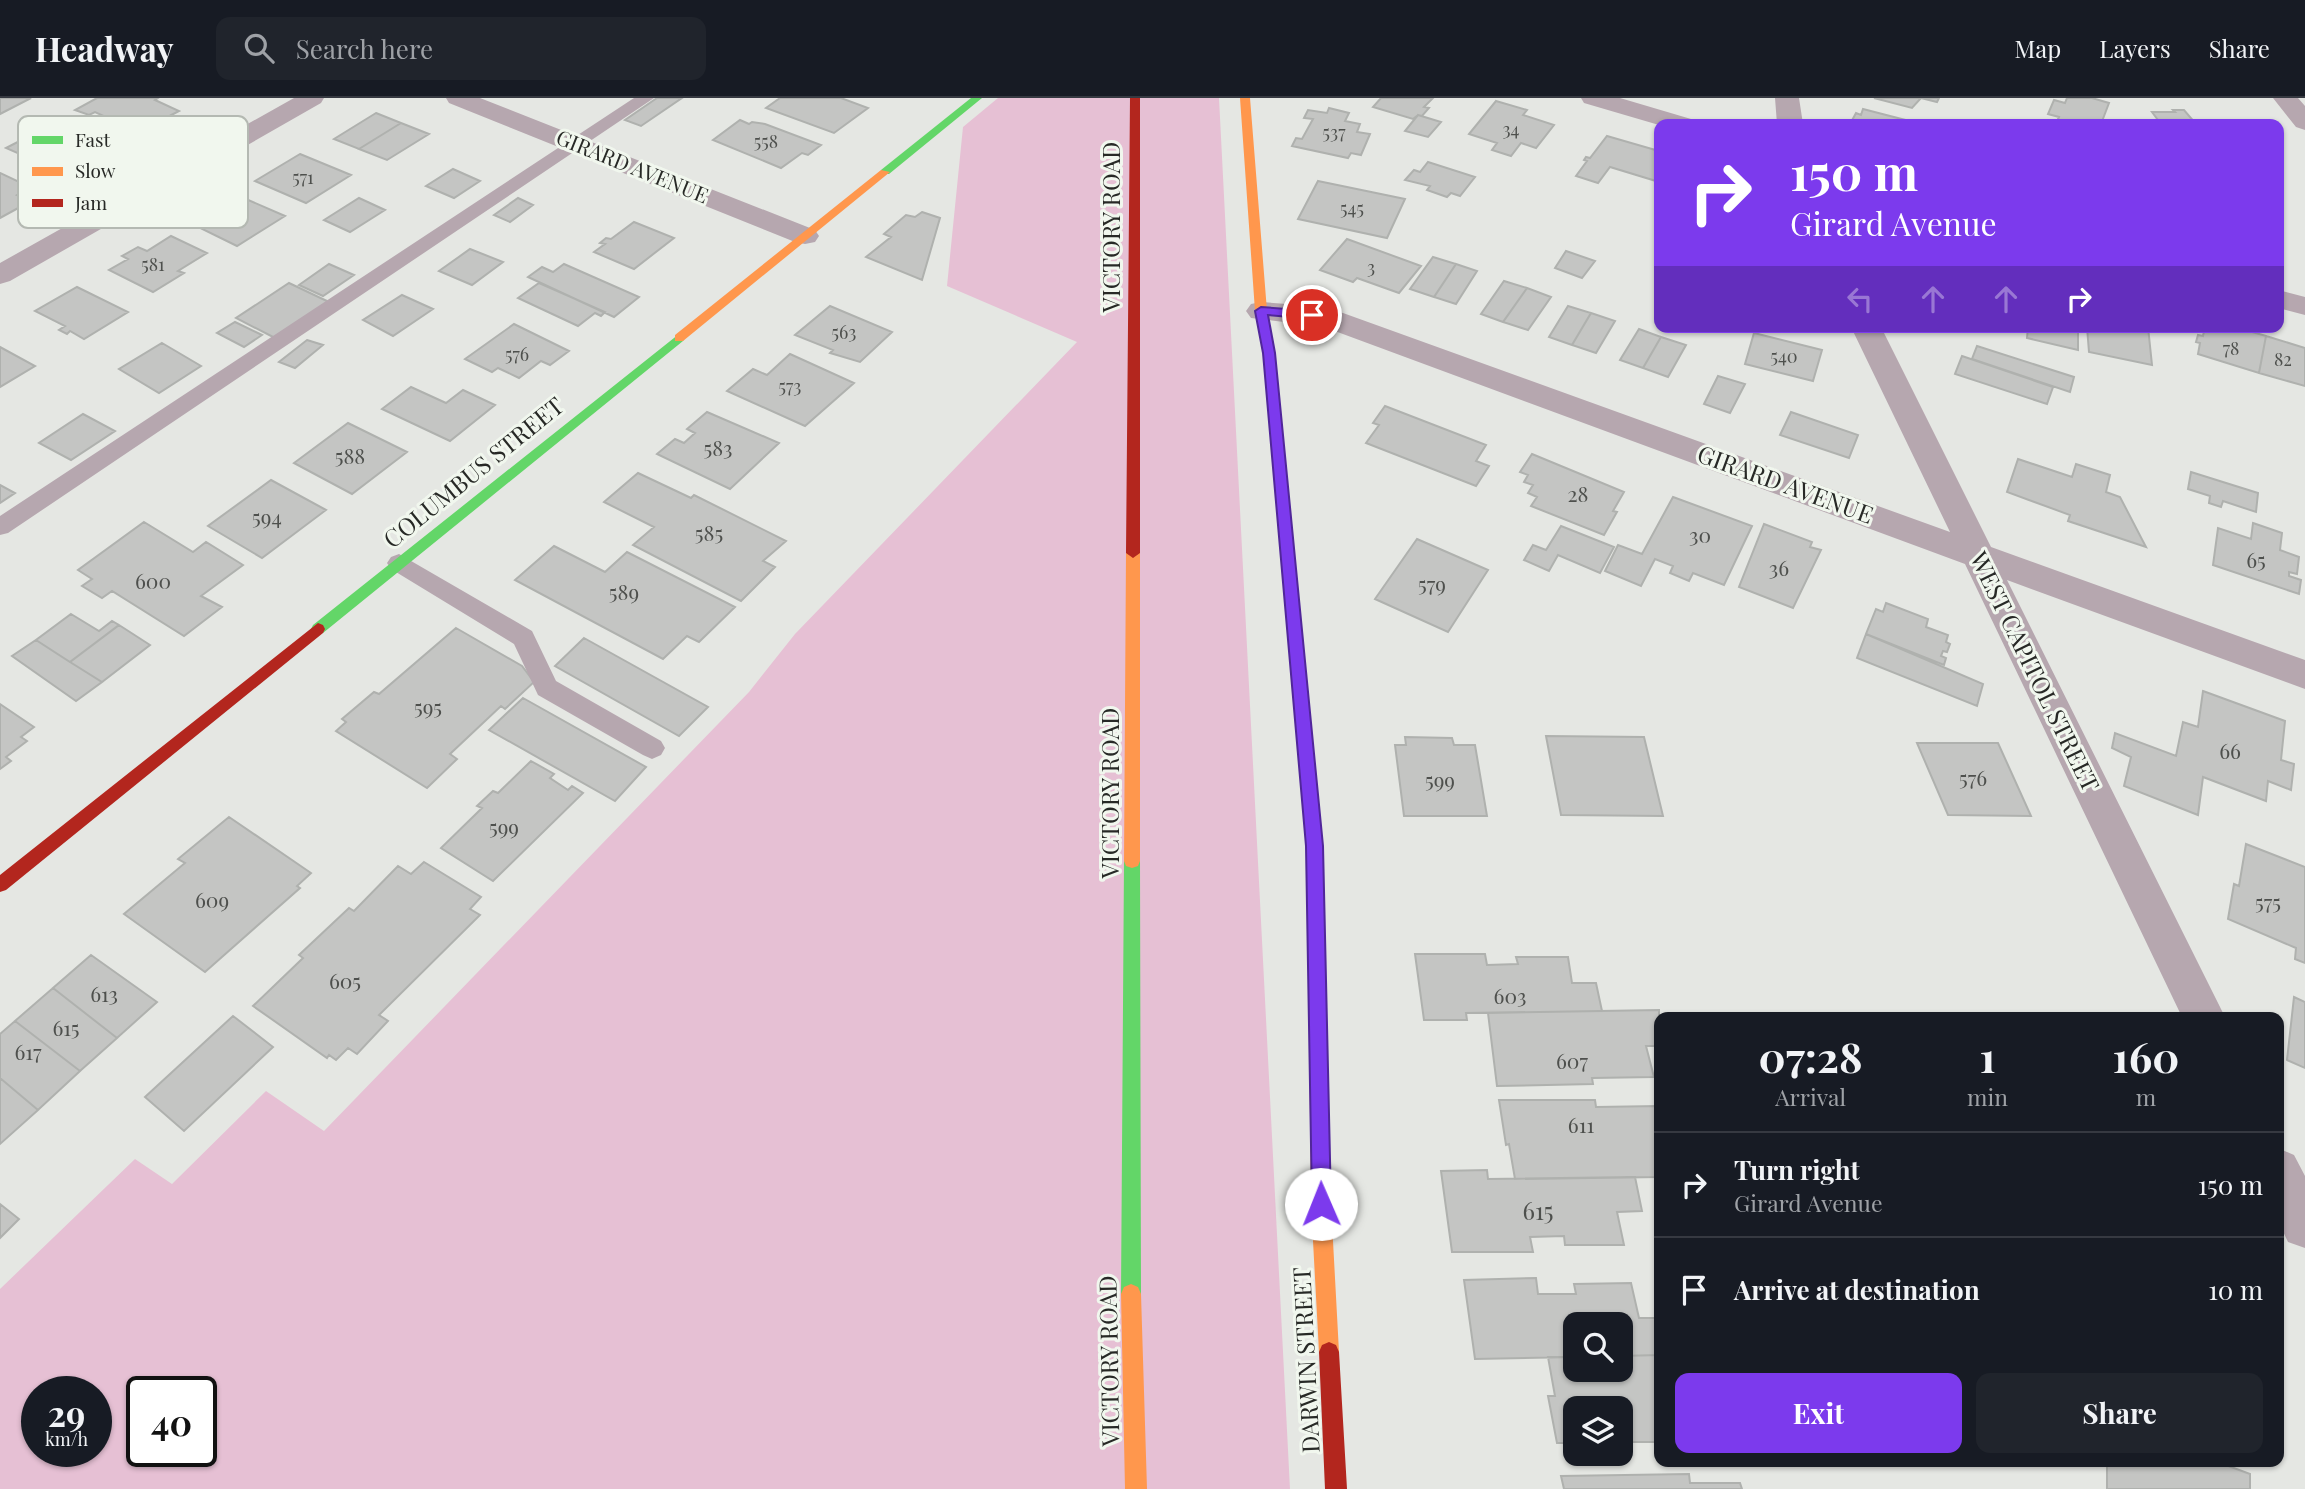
<!DOCTYPE html>
<html lang="en">
<head>
<meta charset="utf-8">
<style>
	:root { --surface:#171b24; --page:#20242c; --text:#f1f3f6; --muted:#9ea1a6; --line:#363941; --accent:#7c3aed }
	body { margin:0; font-family:"Playfair Display",serif; background:var(--page); color:var(--text); height:100vh; display:flex; flex-direction:column; font-size:26px; white-space:nowrap }
	* { box-sizing:border-box; margin:0 }
	p { font-size:23px; color:var(--muted) }
	.icon { flex:none; width:38px; height:38px; fill:none; stroke:currentColor; stroke-width:2; stroke-linecap:round; stroke-linejoin:round }
	.map { position:relative; flex:1; overflow:hidden }
	.side { position:absolute; left:1654px; top:914px; width:630px; height:455px; display:flex; flex-direction:column; background:var(--surface); border-radius:14px; box-shadow:0 2px 5px #0004 }
	.side>* { flex:none }
	.banner { position:absolute; left:1654px; top:21px; width:630px; height:214px; border-radius:14px; box-shadow:0 2px 5px #0004; background:#7c3aed; color:#fff; overflow:hidden }
	.tools { position:absolute; left:1563px; top:1214px; display:grid; gap:14px }
	.tools a { display:grid; place-items:center; width:70px; height:70px; border-radius:14px; background:var(--surface); box-shadow:0 2px 5px #0004; font-size:35px }
	.speed { position:absolute; left:21px; top:1278px; display:flex; gap:14px; font-size:35px; font-weight:700; text-align:center }
	.speed>* { display:grid; place-content:center; width:91px; height:91px; border-radius:50%; background:var(--surface); box-shadow:0 2px 5px #0004; line-height:1 }
	.speed small { font-size:18px; font-weight:400 }
	.speed .limit { border:4px solid #111; border-radius:10px; background:#fff; color:#111 }
	.pin { position:absolute; display:grid; place-items:center; width:60px; height:60px; color:#fff; margin:-30px; border:4px solid #fff; border-radius:50%; box-shadow:0 2px 7px #0007 }
	.me { position:absolute; width:77px; margin:-38px; rotate:359deg; stroke-linejoin:round; filter:drop-shadow(0 0 5px #0008) }
	.turn { display:flex; align-items:center; gap:24px; height:147px; padding:0 21px; font-size:32px }
	.turn .icon { width:91px; height:91px; stroke-width:2.5 }
	.turn b { display:block; font-size:49px; line-height:60px }
	.lanes { display:flex; align-items:center; height:66px; padding:0 21px; background:#0003; justify-content:center; gap:35px; direction:ltr }
	.lanes .off { opacity:.35 }
	.eta { display:flex; justify-content:space-evenly; align-items:center; height:119px; text-align:center }
	.eta b { font-size:42px; font-weight:700; line-height:49px }
	.action { display:flex; gap:14px; margin-top:auto; padding:14px 21px }
	.action a { flex:1; height:80px; border-radius:14px; background:var(--accent); color:#fff; font-size:28px; font-weight:700; line-height:80px; text-align:center }
	.action a+a { background:var(--page); color:var(--text) }
	ul { padding:0; list-style:none }
	li { display:flex; align-items:center; gap:21px; height:105px; padding:0 21px; border-top:2px solid var(--line) }
	li div { flex:1 }
	li b { display:block; font-size:26px }
	li em { font-style:normal }
	header { display:flex; align-items:center; gap:42px; box-sizing:border-box; height:98px; padding:0 35px; background:var(--surface); border-bottom:2px solid var(--line) }
	header strong { font-size:33px }
	nav { display:flex; gap:38px; margin-inline-start:auto; font-size:24px }
	.search { width:490px; height:63px; background:var(--page); display:flex; align-items:center; gap:18px; box-sizing:border-box; padding:0 24px; border-radius:14px; color:var(--muted); font-size:26px }
	.map>svg:first-child { display:block }
</style>
</head>
<body>
<header>
<strong>Headway</strong>
<div class="search"><svg class="icon" aria-label="search" viewBox="0 0 24 24"><circle cx="10" cy="10" r="6"/><path d="M15 15l6 6"/></svg>Search here</div>
<nav><a>Map</a><a>Layers</a><a>Share</a></nav>
</header>
<div class="map">
<svg width="2305" height="1391" viewBox="0 0 2305 1391">
	<rect width="100%" height="100%" fill="#e5e7e3"/>
	<path fill="#e6c0d4" fill-rule="evenodd" d="M998,0H1219L1290,1391H0V1191L135,1061L172,1086L266,993L324,1033L749,594L795,536L1077,244L947,188L963,29ZM37,1293H96V1353H37ZM142,1293H201V1353H142Z"/>
	<path fill="#c4c5c3" stroke="#afb1ae" stroke-width="2" d="M0,0H31L0,16Z
		M97,0H158L155,2L179,13L160,23L169,27L148,38L95,14L89,17L75,12Z
		M657,0H682L641,28L625,22Z
		M780,0H841L868,10L834,35L766,10Z
		M1381,0H1433L1424,9L1429,10L1422,18L1418,17L1413,21L1373,9Z
		M1874,0H1939L1937,4L1921,0L1912,10Z
		M2067,0H2092L2109,5L2101,26L2056,25L2059,19L2048,16L2054,2L2065,5Z
		M1496,3L1527,12L1523,17L1554,27L1536,50L1521,45L1511,58L1492,52L1497,45L1469,36Z
		M1329,10L1349,15L1345,23L1360,26L1357,34L1370,36L1361,57L1351,55L1348,60L1292,48L1296,40L1302,41L1313,21L1304,20L1308,12L1327,15Z
		M1863,11L1921,26H1850L1856,15L1861,17Z
		M2173,12H2184L2196,26H2161L2152,14H2175Z
		M376,15L401,25L359,51L334,41Z
		M1418,17L1441,24L1428,39L1405,33Z
		M740,22L749,26L752,24L765,26L821,47L808,57L802,55L781,70L713,42Z
		M401,25L429,36L387,62L359,51Z
		M60,29L107,51L84,64L91,68L72,79L6,50L41,32L47,36Z
		M1607,38L1659,53V79L1656,83L1610,69L1598,85L1576,78L1587,63L1584,62L1586,59L1590,60Z
		M300,56L351,77L306,105L255,83Z
		M1428,64L1475,79L1460,98L1451,95L1447,99L1427,92L1430,88L1405,82L1414,72L1420,74Z
		M453,71L480,83L454,100L426,88Z
		M0,75L30,89L17,97L31,103L0,120Z
		M1318,83L1405,101L1387,140L1298,121Z
		M239,98L285,118L237,148L192,126Z
		M359,100L385,112L350,134L324,122Z
		M518,100L533,107L510,124L494,117Z
		M922,114L940,120L922,182L866,159L891,139L884,136L906,117L915,119Z
		M634,124L674,140L634,171L594,154L605,146L600,145L606,140L611,141Z
		M171,138L207,155L178,173L184,175L153,194L109,172L128,161L122,158L138,149L147,153Z
		M1347,141L1421,168L1399,195L1357,180L1353,184L1320,172Z
		M470,151L503,164L472,187L439,173Z
		M1566,153L1595,163L1582,180L1555,170Z
		M1433,159L1456,166L1434,199L1410,191Z
		M329,166L354,177L323,198L299,187Z
		M564,166L639,199L614,219L528,179L542,169L553,174Z
		M1456,166L1477,173L1456,206L1434,199Z
		M1504,183L1527,190L1503,224L1481,216Z
		M289,185L329,204L275,240L236,220Z
		M539,185L605,214L601,218L595,215L578,228L518,200Z
		M77,189L128,214L84,241L70,233L67,236L59,232L65,228L35,213Z
		M1527,190L1551,199L1528,232L1503,224Z
		M402,197L433,211L393,238L363,222Z
		M830,208L892,234L860,264L830,255L833,252L795,237Z
		M1568,208L1591,215L1572,247L1549,239Z
		M1591,215L1615,223L1596,255L1572,247Z
		M235,224L262,237L244,249L217,235Z
		M514,226L569,253L550,267L541,263L519,280L498,270L492,274L465,261Z
		M2028,229H2078V252L2027,240Z
		M2087,229H2148L2152,267L2089,254Z
		M2205,229L2232,232L2235,229L2266,238L2259,275L2198,256L2200,245L2196,244L2198,237L2203,238Z
		M1639,231L1661,239L1643,270L1620,262Z
		M1754,235L1822,252L1813,283L1745,266Z
		M2266,238L2305,250V288L2259,275Z
		M1661,239L1686,247L1668,279L1643,270Z
		M307,242L323,247L295,270L279,264Z
		M162,245L201,268L159,295L119,271Z
		M1977,248L2074,279L2070,294L1972,261Z
		M0,249L35,268L0,289Z
		M790,256L854,285L805,328L727,293L753,271L767,277Z
		M1962,258L2053,289L2047,306L1955,276Z
		M1718,278L1745,286L1730,315L1704,306Z
		M411,289L446,305L463,292L495,307L450,343L382,311Z
		M1385,308L1486,347L1476,363L1489,368L1476,388L1366,345L1379,327L1373,325Z
		M707,314L779,345L730,391L657,356L675,341L684,345L695,335L687,331Z
		M1791,314L1858,337L1849,360L1780,337Z
		M83,316L115,333L71,362L39,345Z
		M348,325L407,354L352,396L294,365Z
		M1532,356L1624,394L1613,413L1617,414L1604,437L1531,408L1537,399L1528,395L1533,387L1524,384L1528,377L1520,374Z
		M2018,361L2072,379L2076,366L2110,377L2106,394L2120,399L2146,449L2068,423L2070,417L2007,394Z
		M2191,374L2258,395L2256,414L2223,403L2221,409L2209,405L2210,398L2188,391Z
		M638,375L691,400L694,397L786,443L763,463L775,469L741,503L633,447L654,429L604,404Z
		M271,382L326,412L262,460L208,428Z
		M0,387L15,395L0,405Z
		M1673,399L1752,428L1724,487L1693,475L1689,483L1670,475L1673,468L1655,461L1641,488L1605,473L1618,447L1642,456Z
		M144,424L193,454L206,444L243,467L201,498L222,509L184,538L112,493L102,500L82,488L92,481L78,472Z
		M2253,425L2282,435L2280,452L2299,459L2297,476L2289,474V478L2301,482L2299,496L2213,467L2218,430L2251,441Z
		M1764,426L1812,444L1810,449L1821,452L1793,510L1739,489Z
		M1561,428L1614,449L1600,475L1558,457L1549,473L1524,462L1533,447L1546,452Z
		M1417,441L1488,472L1448,534L1375,501Z
		M554,448L605,474L627,454L735,509L699,544L687,538L663,561L515,482Z
		M1886,505L1928,521L1926,529L1948,537L1946,544L1950,546L1947,554L1943,553L1941,558L1946,560L1944,567L1866,536L1876,511L1883,514Z
		M71,516L99,533L112,523L119,527L70,564L36,542Z
		M119,527L150,547L102,584L70,564Z
		M456,530L522,568L534,584L505,611L501,608L450,656L457,661L427,690L336,633L346,624L342,621L374,594L379,596Z
		M1866,536L1983,586L1977,608L1857,560Z
		M584,540L708,609L679,638L555,568Z
		M36,542L70,564L102,584L76,603L12,558Z
		M2203,593L2285,623L2281,662L2294,666L2291,692L2268,683L2266,703L2203,679L2198,717L2124,688L2131,659L2112,650L2115,635L2176,658L2183,624L2198,629Z
		M523,600L646,669L615,703L489,632Z
		M0,606L34,629L21,639L27,643L6,659L11,663L0,671Z
		M1546,638L1644,639L1663,718L1561,717Z
		M1405,639L1452,640L1454,647H1475L1487,718H1404L1395,647H1406Z
		M1917,645H1998L2031,718L1948,717Z
		M531,663L554,676L550,680L568,692L572,688L583,695L493,783L441,750L482,710L477,708L493,693L498,695Z
		M229,719L311,775L297,788L300,790L205,874L124,816L185,765L178,761Z
		M2246,746L2305,769V865L2295,861L2296,850L2228,821L2234,786L2239,788Z
		M424,764L481,799L470,811L480,817L379,917L388,923L357,956L348,950L336,962L329,957L327,960L253,908L303,860L299,857L349,810L354,813L398,768L411,776Z
		M1415,856H1485L1487,867L1518,866L1516,859H1568L1572,885H1596L1602,913L1466,915L1467,922H1424Z
		M91,857L157,904L117,940L53,890Z
		M53,890L117,940L80,973L15,923Z
		M2294,899L2305,904V970L2287,962Z
		M1659,912V948H1646L1654,979L1592,980L1593,986L1497,988L1488,915Z
		M233,918L273,949L184,1033L145,999Z
		M15,923L80,973L38,1012L0,980V936Z
		M0,980L38,1012L0,1046Z
		M1499,1002H1595L1596,1009L1658,1008L1659,1079L1515,1081L1509,1046L1506,1047Z
		M1487,1072L1488,1081L1635,1079L1642,1113L1617,1114L1624,1147H1565L1564,1138L1530,1139L1533,1154H1452L1441,1073Z
		M0,1106L19,1121L0,1140Z
		M1536,1180L1538,1196H1576L1574,1186L1631,1185L1639,1220H1659V1257L1620,1258V1227H1575V1259L1475,1261L1464,1182Z
		M1659,1257V1344H1620V1311H1575V1345H1557L1548,1298H1555L1548,1259H1575V1272H1620V1258Z
		M2107,1363H2215L2250,1376V1391H2107Z
		M1689,1376L1690,1385H1740L1742,1391H1564L1561,1378Z"/>
	<g fill="none" stroke-linecap="round" stroke-linejoin="round">
		<path fill="#b6a7af" fill-rule="evenodd" d="M634,0H654L8,435L0,437V418Z
			M399,456L532,533L556,583L661,643L665,650L661,657L652,661L643,657L538,597L514,546L391,471L387,465L391,459Z"/>
		<path fill="#b6a7af" fill-rule="evenodd" d="M294,0H324L321,5L10,183L0,186V165Z
			M446,0H480L815,132L819,138L815,144L805,146L795,144L449,5Z
			M1581,0H1620L1691,21L1695,26L1659,27L1584,5Z
			M1775,0H1799L1803,26H1777Z
			M2273,0H2298L2305,8V32L2296,29Z
			M2278,192L2305,199V217L2278,210Z
			M1261,204L1313,208L1343,215L1950,434L1851,229H1881L1991,449L2305,562V591L2007,482L2225,919H2182L1965,466L1324,229L1251,220L1246,213L1251,206Z
			M2278,1050L2294,1057L2305,1078V1150L2288,1144L2278,1123Z"/>
		<path fill="#63d668" fill-rule="evenodd" d="M971,0H982L889,76H881V72Z
			M679,236L685,240L683,243L323,535H313L311,531L313,527Z
			M1132,756L1138,758L1140,763L1141,1196L1138,1203L1131,1206L1124,1203L1121,1196L1124,763L1126,758Z"/>
		<path fill="#ff974d" fill-rule="evenodd" d="M1240,0H1250L1267,213L1275,255L1280,305L1274,309L1268,305L1263,255L1255,213Z
			M881,72L890,74L683,243H675V237Z
			M1133,450L1140,455V763L1138,768L1132,770L1126,768L1124,763L1126,455Z
			M1315,754L1321,756L1323,761L1331,1106L1339,1254L1336,1261L1329,1264L1322,1261L1319,1254L1311,1106L1307,761L1309,756Z
			M1131,1186L1138,1189L1141,1196L1147,1391H1125L1121,1196L1124,1189Z"/>
		<path fill="#b3261e" fill-rule="evenodd" d="M1130,0H1140V455L1133,460L1126,455Z
			M1274,301L1280,305L1323,761L1321,766L1315,768L1309,766L1307,761L1268,305Z
			M318,525L323,527L325,531L323,535L6,792L0,794V777Z
			M1329,1244L1336,1247L1339,1254L1347,1391H1325L1319,1254L1322,1247Z"/>
	</g>
	<path fill="#7c3aed" stroke="#51269a" stroke-width="2" d="M1261,209L1312,213L1319,217L1312,221L1268,217L1275,255L1323,748L1331,1106L1328,1113L1321,1116L1315,1113L1312,1106L1306,748L1263,255L1255,213Z"/>
	<g text-anchor="middle" stroke-width="6" stroke-linejoin="round" paint-order="stroke">
		<g font-size="18" fill="#4e504d">
			<text x="1511" y="38">34</text>
			<text x="1334" y="41">537</text>
			<text x="766" y="50">558</text>
			<text x="303" y="86">571</text>
			<text x="1352" y="117">545</text>
			<text x="153" y="173">581</text>
			<text x="1371" y="176">3</text>
			<text x="844" y="241">563</text>
			<text x="2231" y="257">78</text>
			<text x="517" y="263">576</text>
			<text x="1784" y="265">540</text>
			<text x="2283" y="268">82</text>
			<text x="790" y="295">573</text>
		</g>
		<g font-size="21" fill="#272926" stroke="#f1f7ee">
			<text transform="translate(632 69) rotate(22)" y="7">GIRARD AVENUE</text>
		</g>
		<g font-size="21" fill="#4e504d">
			<text x="718" y="358">583</text>
			<text x="350" y="366">588</text>
			<text x="1578" y="404">28</text>
			<text x="267" y="427">594</text>
			<text x="709" y="443">585</text>
			<text x="1700" y="445">30</text>
			<text x="2256" y="470">65</text>
			<text x="1779" y="478">36</text>
			<text x="153" y="491">600</text>
			<text x="1432" y="494">579</text>
			<text x="624" y="502">589</text>
			<text x="428" y="617">595</text>
			<text x="2230" y="661">66</text>
			<text x="1973" y="688">576</text>
			<text x="1440" y="690">599</text>
			<text x="504" y="737">599</text>
			<text x="212" y="810">609</text>
			<text x="2268" y="812">575</text>
			<text x="345" y="891">605</text>
			<text x="104" y="904">613</text>
			<text x="1510" y="906">603</text>
			<text x="66" y="938">615</text>
			<text x="28" y="962">617</text>
			<text x="1572" y="971">607</text>
			<text x="1581" y="1035">611</text>
		</g>
		<g font-size="24" fill="#272926" stroke="#f1f7ee">
			<text transform="translate(1112 129) rotate(-90)" y="8">VICTORY ROAD</text>
			<text transform="translate(474 375) rotate(-39)" y="8">COLUMBUS STREET</text>
			<text transform="translate(1785 387) rotate(20)" y="8">GIRARD AVENUE</text>
			<text transform="translate(2034 574) rotate(64)" y="8">WEST CAPITOL STREET</text>
			<text transform="translate(1111 695) rotate(-90)" y="8">VICTORY ROAD</text>
			<text transform="translate(1307 1262) rotate(-93)" y="8">DARWIN STREET</text>
			<text transform="translate(1110 1263) rotate(-91)" y="8">VICTORY ROAD</text>
		</g>
		<g font-size="24" fill="#4e504d">
			<text x="1538" y="1122">615</text>
		</g>
	</g>
	<rect x="18" y="18" width="230" height="112" rx="10" fill="#f1f7ee" stroke="#b4b9b2" stroke-width="2"/>
	<rect x="32" y="38" width="31" height="8" fill="#63d668"/>
	<rect x="32" y="69" width="31" height="9" fill="#ff974d"/>
	<rect x="32" y="101" width="31" height="8" fill="#b3261e"/>
	<g font-size="19" fill="#272926">
		<text x="75" y="49">Fast</text>
		<text x="75" y="80">Slow</text>
		<text x="75" y="112">Jam</text>
	</g>
</svg>
<div class="tools">
<a><svg class="icon" aria-label="search" viewBox="0 0 24 24"><circle cx="10" cy="10" r="6"/><path d="M15 15l6 6"/></svg></a>
<a><svg class="icon" aria-label="layers" viewBox="0 0 24 24"><path d="M12 4l9 5-9 5-9-5zM3 14l9 5 9-5"/></svg></a>
</div>
<div class="speed"><div>29<small>km/h</small></div><div class="limit">40</div></div>
<div class="pin" style="left:1312px;top:217px;background:#d93025"><svg class="icon" aria-label="arrive" viewBox="0 0 24 24"><path d="M6 21V4h12l-3 4 3 4H6"/></svg></div>
<svg class="me" style="left:1321px;top:1106px" viewBox="-20 -20 40 40"><circle r="19" fill="#fff"/><path d="M0-13L10 11 0 6-10 11z" fill="#7c3aed"/></svg>
<div class="banner">
<div class="turn"><svg class="icon" aria-label="right" viewBox="0 0 24 24"><path d="M7 20v-9h11M14 6l5 5-5 5"/></svg><div><b>150 m</b>Girard Avenue</div></div>
<div class="lanes"><svg class="icon off" aria-label="left" viewBox="0 0 24 24"><path d="M17 20v-9H6M10 6l-5 5 5 5"/></svg><svg class="icon off" aria-label="ahead" viewBox="0 0 24 24"><path d="M12 20V5M6 11l6-6 6 6"/></svg><svg class="icon off" aria-label="ahead" viewBox="0 0 24 24"><path d="M12 20V5M6 11l6-6 6 6"/></svg><svg class="icon" aria-label="right" viewBox="0 0 24 24"><path d="M7 20v-9h11M14 6l5 5-5 5"/></svg></div>
</div>
<section class="side">
<div class="eta">
<div><b>07:28</b><p>Arrival</p></div>
<div><b>1</b><p>min</p></div>
<div><b>160</b><p>m</p></div>
</div>
<ul>
<li><svg class="icon" aria-label="right" viewBox="0 0 24 24"><path d="M7 20v-9h11M14 6l5 5-5 5"/></svg><div><b>Turn right</b><p>Girard Avenue</p></div><em>150 m</em></li>
<li><svg class="icon" aria-label="arrive" viewBox="0 0 24 24"><path d="M6 21V4h12l-3 4 3 4H6"/></svg><div><b>Arrive at destination</b></div><em>10 m</em></li>
</ul>
<div class="action"><a>Exit</a><a>Share</a></div>
</section>
</div>
</body>
</html>
